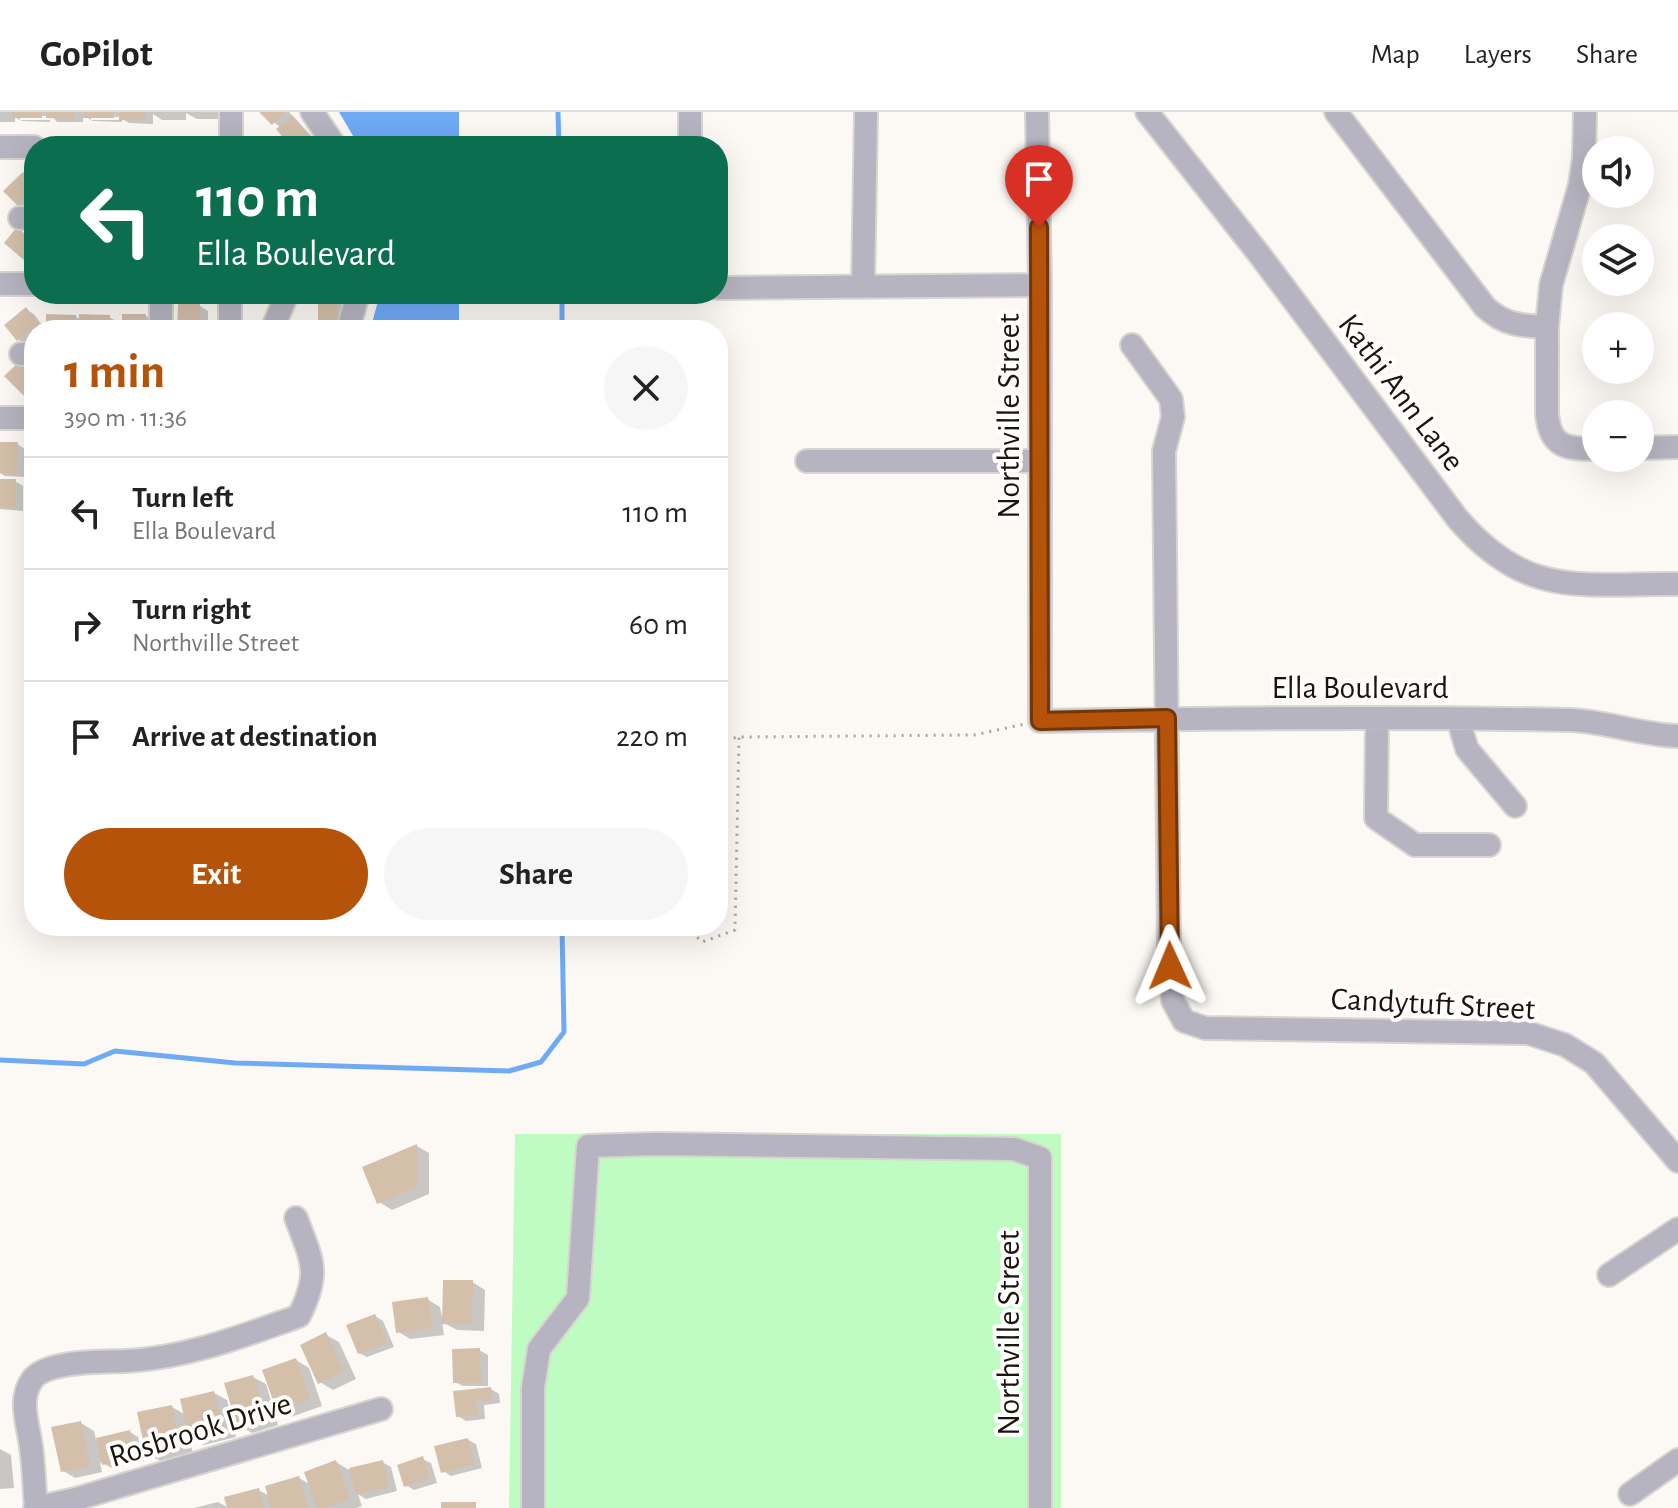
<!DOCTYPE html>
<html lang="en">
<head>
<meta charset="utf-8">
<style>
	:root { --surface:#fff; --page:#f6f6f6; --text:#222; --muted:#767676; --line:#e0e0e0; --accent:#b45309 }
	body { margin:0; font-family:"Alegreya Sans",sans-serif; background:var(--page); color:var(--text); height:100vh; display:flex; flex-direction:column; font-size:30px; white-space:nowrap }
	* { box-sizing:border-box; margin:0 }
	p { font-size:26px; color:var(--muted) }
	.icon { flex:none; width:44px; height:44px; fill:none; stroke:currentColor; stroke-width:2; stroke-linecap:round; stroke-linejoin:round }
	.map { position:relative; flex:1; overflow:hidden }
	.details { position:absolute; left:24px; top:208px; width:704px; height:616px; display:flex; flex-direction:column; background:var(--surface); border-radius:32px; box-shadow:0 8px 32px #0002 }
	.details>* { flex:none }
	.banner { position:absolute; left:24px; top:24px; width:704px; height:168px; border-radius:32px; box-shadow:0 8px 32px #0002; background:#0b6e4f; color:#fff; overflow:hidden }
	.buttons { position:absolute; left:1582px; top:24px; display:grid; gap:16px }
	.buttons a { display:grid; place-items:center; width:72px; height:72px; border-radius:50%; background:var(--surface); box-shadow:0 8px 32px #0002; font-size:40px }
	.pin { position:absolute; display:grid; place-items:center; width:68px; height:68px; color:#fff; margin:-82px -34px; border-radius:50% 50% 50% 0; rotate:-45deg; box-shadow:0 0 8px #0007 }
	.pin .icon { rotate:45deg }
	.me { position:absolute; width:88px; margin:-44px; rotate:359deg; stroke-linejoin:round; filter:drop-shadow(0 0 6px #0008) }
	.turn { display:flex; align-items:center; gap:28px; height:168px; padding:0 40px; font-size:36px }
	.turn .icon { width:104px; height:104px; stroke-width:2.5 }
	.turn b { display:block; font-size:56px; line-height:68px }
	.round { display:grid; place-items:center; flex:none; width:84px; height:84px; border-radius:42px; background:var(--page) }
	.headline { display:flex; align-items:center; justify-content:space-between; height:136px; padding:0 40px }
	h1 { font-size:48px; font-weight:700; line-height:60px; color:var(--accent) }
	.button { display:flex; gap:16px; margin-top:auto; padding:16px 40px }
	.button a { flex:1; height:92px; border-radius:48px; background:var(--accent); color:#fff; font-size:32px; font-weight:700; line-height:92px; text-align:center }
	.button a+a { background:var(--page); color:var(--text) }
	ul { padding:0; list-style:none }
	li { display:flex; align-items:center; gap:24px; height:112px; padding:0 40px; border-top:2px solid var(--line) }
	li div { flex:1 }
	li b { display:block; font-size:30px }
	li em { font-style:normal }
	header { display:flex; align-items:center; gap:48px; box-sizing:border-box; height:112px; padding:0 40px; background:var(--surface); border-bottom:2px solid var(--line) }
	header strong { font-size:38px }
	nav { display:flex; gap:44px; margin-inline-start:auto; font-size:28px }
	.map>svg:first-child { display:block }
</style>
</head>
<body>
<header>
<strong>GoPilot</strong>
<nav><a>Map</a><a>Layers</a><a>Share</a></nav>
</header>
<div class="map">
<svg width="1678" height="1396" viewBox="0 0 1678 1396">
	<rect width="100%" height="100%" fill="#fcf9f4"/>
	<path fill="#bffcc1" d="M515,1022H1061V1396H509Z"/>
	<path fill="#6faaf5" d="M339,0H459V34H359Z
		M380,182H459V218H370Z"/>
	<path fill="#0003" d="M0,0H220V7H197L186,1V8H162L153,2V12L129,11L124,8V5L91,4V8L83,3V10H57L52,4H20V8L15,5V10H0Z
		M262,0H289L317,30L312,34H292L281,16Z
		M20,8H50V10L22,9Z
		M91,8H122V10L93,9Z
		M24,62L34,69V91L27,97L19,93Z
		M34,130V152L26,148Z
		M320,182H346L345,212L328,211L320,207Z
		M200,194L208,199V218H179Z
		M26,198L34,202L45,217L34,218V226L26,232L18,227Z
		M146,204L154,209V218H124Z
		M76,205L81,208L109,205L118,210L117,218H48Z
		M314,213L324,218H311Z
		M19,252L34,264L33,287L25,283Z
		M0,332H17L25,337V365L5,364L0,361Z
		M0,369H15L23,374V399L0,397Z
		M417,1034L429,1041V1082L392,1098L379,1090Z
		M472,1170L485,1178L484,1219L457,1218L442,1210L444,1223L410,1227L397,1219L427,1187L440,1195L442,1205H444Z
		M375,1204L383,1209L394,1235L367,1245L359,1241Z
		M326,1223L339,1230L356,1267L333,1278L320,1270Z
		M479,1238L488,1243V1274H463L455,1270Z
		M296,1248L309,1256L322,1294L291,1305L278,1297Z
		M253,1265L266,1272L278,1313L252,1321L239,1313Z
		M491,1277L499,1282L500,1291L484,1293L485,1307L466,1309L458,1304L455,1281Z
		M214,1281L227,1288L236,1325L204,1333L189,1324L193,1342L160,1349L147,1341L172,1295L186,1303Z
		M81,1311L94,1319L96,1328L130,1320L138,1325L144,1349L112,1356L100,1350L102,1360L75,1366L62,1358Z
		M468,1328L476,1332L482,1356L451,1364L443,1359Z
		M0,1337L11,1343L14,1376L0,1377Z
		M422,1347L431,1351L437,1371L414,1378L406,1373Z
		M336,1350L349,1358L382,1350L391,1355L397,1379L366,1387L358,1382L362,1394L357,1396H229L258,1378L270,1384L299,1366L311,1373Z
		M218,1390L229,1396H194Z"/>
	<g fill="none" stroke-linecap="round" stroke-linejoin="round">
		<path stroke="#6faaf5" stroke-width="5" d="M558,0L559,34
			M562,182V218
			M0,948L84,952L115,939L235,951L509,959L541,950L564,920L562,814"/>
	</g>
	<path fill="#d4bfaa" d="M12,0H42V6H12Z
		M46,0H75V7L46,6Z
		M83,0H114V6H83Z
		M119,0H146V8H119Z
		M259,0H285L272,13Z
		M293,4L310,25L299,34H290L276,17Z
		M23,60L34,71V79L18,94L3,79Z
		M17,115L34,130V139L25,149L4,131Z
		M318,182H338L337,208H318Z
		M178,192H200V218H177Z
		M26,195L39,212L17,229L4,213Z
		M46,202L76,203V218H46Z
		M79,202L110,203V218H79Z
		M122,202H146V218H122Z
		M19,250L34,266V275L24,284L4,264Z
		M0,330H18L17,361H0Z
		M0,367H16L15,395H0Z
		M417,1032V1075L377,1092L362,1055Z
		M443,1168H473L472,1212H442Z
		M428,1185L432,1216L396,1221L392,1190Z
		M375,1202L387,1231L358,1242L346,1213Z
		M326,1220L344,1259L318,1272L300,1233Z
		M480,1236L481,1270L453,1271L452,1237Z
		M296,1246L310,1287L277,1299L262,1258Z
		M253,1263L266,1306L237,1314L224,1271Z
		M491,1275L492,1288L476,1289L478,1303L456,1305L453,1279Z
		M214,1279L224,1319L189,1327L180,1287Z
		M172,1293L181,1335L146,1343L137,1300Z
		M81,1309L90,1354L61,1360L51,1315Z
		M130,1318L137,1345L102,1353L96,1326Z
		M468,1326L475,1352L441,1361L434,1334Z
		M423,1344L430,1366L404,1375L397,1353Z
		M336,1348L350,1387L326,1396H317L304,1360Z
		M383,1348L389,1375L356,1383L349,1356Z
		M299,1364L308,1396H271L265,1374Z
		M259,1376L264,1396H227L224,1385Z
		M441,1390H476V1396H441Z"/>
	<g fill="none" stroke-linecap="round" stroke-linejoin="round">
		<g stroke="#d8d4cf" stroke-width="26">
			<path id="minor" d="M231,0V34
				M312,0L335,34
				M1037,0L1040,173V609C1217,606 1393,604 1570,608C1606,609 1641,623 1678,624
				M1147,0L1259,142L1457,406C1527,488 1581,471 1678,472
				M1336,0L1485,195C1504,213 1522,214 1547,215
				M1585,0L1584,46L1580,73L1551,173L1547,215V302C1550,335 1566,337 1596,337
				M690,34V0
				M0,35H34
				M20,106H34
				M0,172H34
				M863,175L866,0
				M718,176L1040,173
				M161,182V218
				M230,218V182
				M272,218L287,182
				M348,218L358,182
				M1132,233L1171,287L1173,305L1164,339L1169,838L1173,889L1184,909L1205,916L1528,921L1565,933L1594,951L1678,1049
				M21,242H34
				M0,306H34
				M1640,336L1678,335
				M807,349H1038
				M1377,607L1376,706L1415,733H1489
				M1458,607L1467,637L1515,694
				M1609,1163L1678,1117
				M1630,1382L1678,1348
				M35,1396L76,1387L381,1297
				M36,1396C34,1374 34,1351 30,1328C27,1309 19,1287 32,1268C46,1248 103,1250 126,1249C186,1246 243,1224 299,1204C321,1160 312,1149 296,1106
				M533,1396V1276L539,1237L578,1186L588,1034L657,1032L1014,1037L1040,1046V1396"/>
		</g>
		<path stroke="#a8a49d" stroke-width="3" stroke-dasharray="2 6" stroke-linecap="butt" d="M718,629L739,625L974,623L1025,612
			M686,814L702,830L735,818L739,625"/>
		<use href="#minor" stroke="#b5b4c0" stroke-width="22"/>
	</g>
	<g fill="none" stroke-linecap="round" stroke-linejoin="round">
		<g stroke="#753606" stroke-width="20">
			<path id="route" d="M1039,115L1040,609L1167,606L1170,854"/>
		</g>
		<use href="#route" stroke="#b45309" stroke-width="14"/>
	</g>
	<g text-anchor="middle" stroke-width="8" stroke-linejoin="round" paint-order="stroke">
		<g font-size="32" fill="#1a140b" stroke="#fff">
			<text transform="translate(1402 280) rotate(53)" y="11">Kathi Ann Lane</text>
			<text transform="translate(1008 304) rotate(-90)" y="11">Northville Street</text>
			<text x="1360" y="586">Ella Boulevard</text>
			<text transform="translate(1433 891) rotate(3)" y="11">Candytuft Street</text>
			<text transform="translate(1008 1221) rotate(-90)" y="11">Northville Street</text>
			<text transform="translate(200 1317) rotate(-17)" y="11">Rosbrook Drive</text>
		</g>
	</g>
</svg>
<div class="buttons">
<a><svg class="icon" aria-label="sound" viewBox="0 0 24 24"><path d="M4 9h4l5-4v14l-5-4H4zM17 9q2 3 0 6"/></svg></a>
<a><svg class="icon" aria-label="layers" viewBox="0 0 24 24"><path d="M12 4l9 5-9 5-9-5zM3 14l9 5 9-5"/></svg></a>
<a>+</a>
<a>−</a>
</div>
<div class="pin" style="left:1039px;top:115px;background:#d93025"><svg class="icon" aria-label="arrive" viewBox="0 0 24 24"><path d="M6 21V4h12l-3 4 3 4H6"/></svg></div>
<svg class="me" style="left:1170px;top:854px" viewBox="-20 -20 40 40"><path d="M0-17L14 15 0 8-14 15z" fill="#b45309" stroke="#fff" stroke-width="4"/></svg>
<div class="banner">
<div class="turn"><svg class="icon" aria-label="left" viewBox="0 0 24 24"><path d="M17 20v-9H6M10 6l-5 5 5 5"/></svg><div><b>110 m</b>Ella Boulevard</div></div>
</div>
<section class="details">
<div class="headline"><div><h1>1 min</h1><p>390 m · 11:36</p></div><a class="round"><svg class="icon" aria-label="close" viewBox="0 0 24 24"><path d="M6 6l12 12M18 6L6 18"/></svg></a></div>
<ul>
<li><svg class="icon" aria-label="left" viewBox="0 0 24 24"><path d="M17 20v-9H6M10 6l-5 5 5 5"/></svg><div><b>Turn left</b><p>Ella Boulevard</p></div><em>110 m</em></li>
<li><svg class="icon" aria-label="right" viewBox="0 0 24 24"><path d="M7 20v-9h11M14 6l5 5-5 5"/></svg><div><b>Turn right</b><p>Northville Street</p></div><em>60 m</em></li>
<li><svg class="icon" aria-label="arrive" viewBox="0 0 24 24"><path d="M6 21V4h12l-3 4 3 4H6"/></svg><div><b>Arrive at destination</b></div><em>220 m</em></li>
</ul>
<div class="button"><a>Exit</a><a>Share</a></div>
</section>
</div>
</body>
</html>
